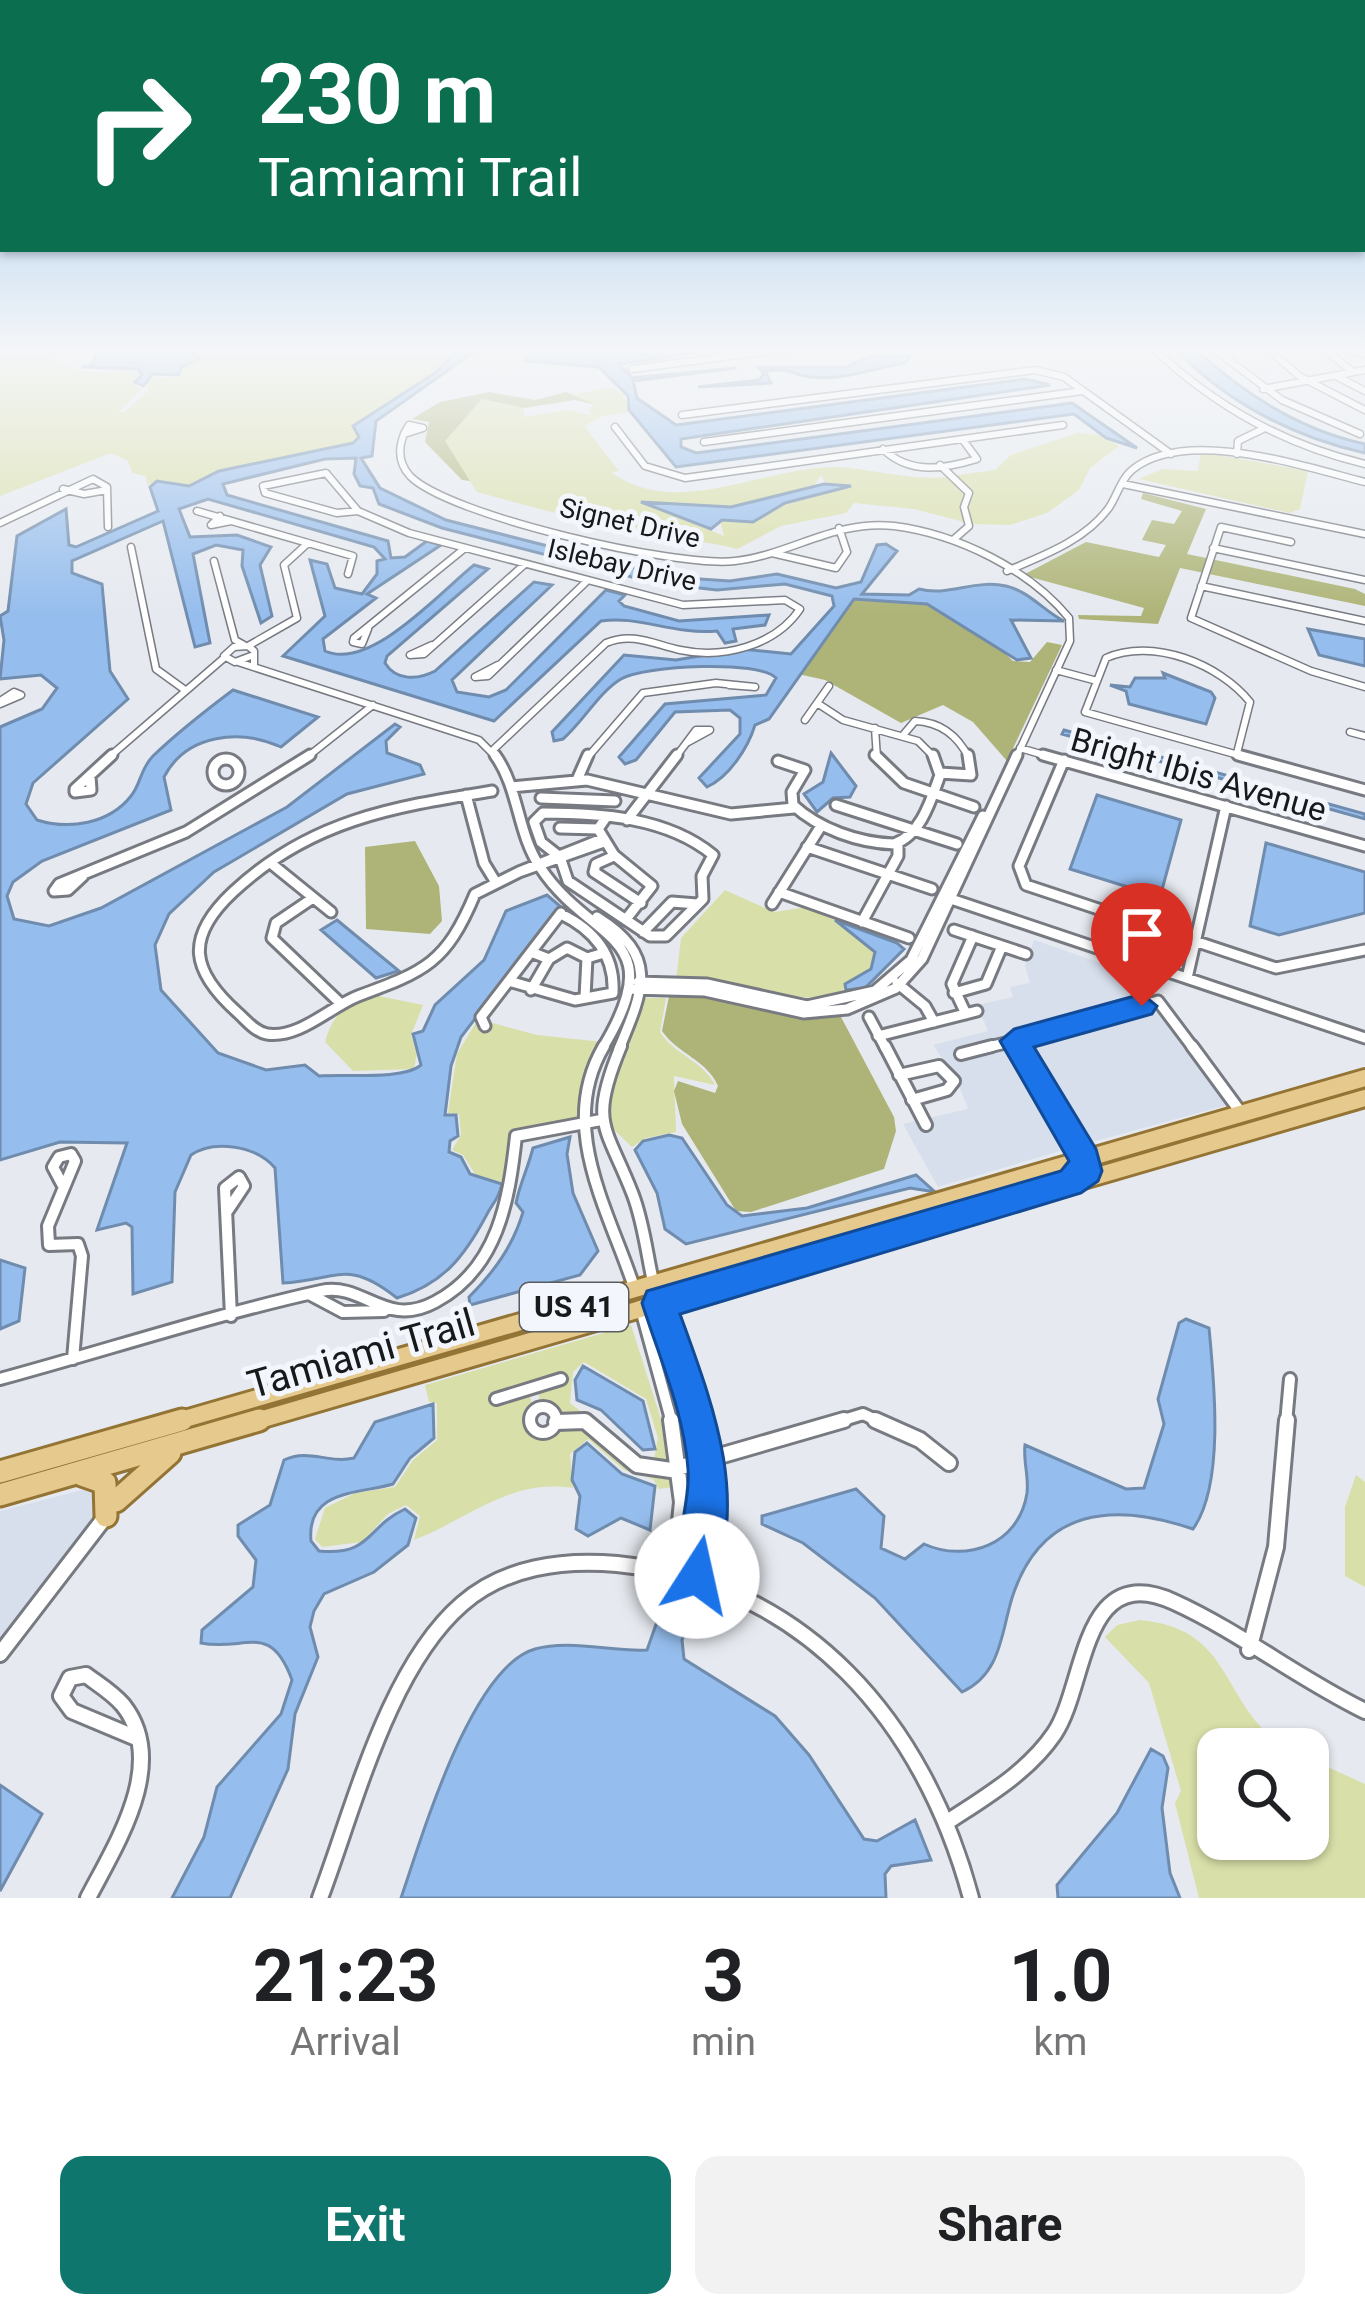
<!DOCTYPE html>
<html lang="en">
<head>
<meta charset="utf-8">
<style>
	:root { --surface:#fff; --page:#f2f2f2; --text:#202124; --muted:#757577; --accent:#0f766e }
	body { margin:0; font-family:Roboto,sans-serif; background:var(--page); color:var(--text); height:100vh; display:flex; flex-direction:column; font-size:45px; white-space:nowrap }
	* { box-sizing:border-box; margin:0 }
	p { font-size:39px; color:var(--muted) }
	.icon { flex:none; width:66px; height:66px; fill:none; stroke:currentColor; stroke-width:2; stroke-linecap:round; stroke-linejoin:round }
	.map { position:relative; height:1898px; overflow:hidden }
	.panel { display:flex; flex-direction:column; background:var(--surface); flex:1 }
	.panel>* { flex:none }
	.top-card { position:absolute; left:0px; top:0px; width:1365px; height:252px; box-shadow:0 3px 9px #0004; background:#0b6e4f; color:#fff; overflow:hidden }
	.buttons { position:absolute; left:1197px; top:1728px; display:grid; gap:24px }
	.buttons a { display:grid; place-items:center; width:132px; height:132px; border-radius:24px; background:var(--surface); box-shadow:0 3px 9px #0004; font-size:60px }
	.pin { position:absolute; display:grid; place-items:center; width:102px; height:102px; color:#fff; margin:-123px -51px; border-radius:50% 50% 50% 0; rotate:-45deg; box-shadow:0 0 12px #0007 }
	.pin .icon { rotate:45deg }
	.me { position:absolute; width:132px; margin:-66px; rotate:10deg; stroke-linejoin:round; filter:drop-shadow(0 0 9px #0008) }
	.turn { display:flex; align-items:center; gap:42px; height:252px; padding:0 60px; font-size:54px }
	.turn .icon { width:156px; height:156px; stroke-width:2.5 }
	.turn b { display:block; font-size:84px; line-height:102px }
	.eta { display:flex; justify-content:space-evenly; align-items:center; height:204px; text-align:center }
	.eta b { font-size:72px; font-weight:700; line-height:84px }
	.primary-button { display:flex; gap:24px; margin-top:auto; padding:24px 60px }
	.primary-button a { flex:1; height:138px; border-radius:24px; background:var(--accent); color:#fff; font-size:48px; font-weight:700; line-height:138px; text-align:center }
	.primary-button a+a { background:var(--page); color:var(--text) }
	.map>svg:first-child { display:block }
</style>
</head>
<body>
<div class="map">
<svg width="1365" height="1898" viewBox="0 0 1365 1898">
	<rect width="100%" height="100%" fill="#e6eaf0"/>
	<path fill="#d7dfec" d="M1034,940L1139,976L1159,1000L1013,1044L1074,1147L938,1187L903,1124L968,1109L957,1080L933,1045L988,1031L977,1005L1013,997L1010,987L1030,983L1025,966Z
		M1157,1005L1231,1104L1081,1145L1019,1042Z
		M94,1487L102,1515L0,1648V1511Z"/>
	<path fill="#d9dfa8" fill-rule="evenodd" d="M0,349C48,349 44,360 84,371C103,375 124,367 140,374L132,383L142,390L118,412L144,411L124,412L148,391L145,380L180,376L182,367L200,360L192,352L458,349L453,360L352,425L357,436L353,442L219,470L188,485L160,480L147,485L146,476L132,473L128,461L111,453L0,496Z
		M612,387L624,395L629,412L602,416L584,426L619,471L611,472C677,521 766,465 838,467C875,469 909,481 948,477L967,493L968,523L914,509L854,503L846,513L781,526L737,549C711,541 688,542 662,537C599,525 538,509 477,492L444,441L483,399L523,405L525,417L565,410L593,415L588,411L594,404L571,395ZM821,475L826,484L853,486L786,504L754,523L720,521L724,536L640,501L724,507L812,489Z
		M1078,433L1100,435L1119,446L1090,468L1079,490L1047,513L1010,525L971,524L966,510L970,498L951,476L995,470L1011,455Z
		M1201,452L1308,471L1300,509L1290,513L1139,479L1162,469L1198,471Z
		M725,890L774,912L807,907L835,920L875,951L871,969L845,984L841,998L784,997L728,981L676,980L681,938Z
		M374,995L423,1005L411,1035L417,1054L414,1069L353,1071L325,1042C333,1013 346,1005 374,995Z
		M644,998H666L660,1032C675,1055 703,1061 715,1085L674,1076L676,1132L646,1138L632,1147L604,1120L620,1047Z
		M478,1019L537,1035L603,1042L583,1120L521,1131L504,1183L475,1174L463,1155L452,1150L461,1135L459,1114L448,1113L457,1054Z
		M631,1325L668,1441L671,1465C613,1461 617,1415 560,1417L555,1406L540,1403L538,1390L565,1382L564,1374L492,1395V1403L529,1393L533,1407L526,1425L532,1436L544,1438L558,1426L584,1425L624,1462L672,1474L673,1487L659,1489L653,1479L624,1470L588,1439L570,1454L573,1488C510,1478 469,1519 414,1540L420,1516L406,1505L388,1514L362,1542L322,1547L315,1539L325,1508L355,1493L395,1487L413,1460L437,1440V1403L429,1402L425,1385ZM584,1362L646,1399L658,1438L654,1459L636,1455L570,1403L573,1372Z
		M1356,1475L1365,1482V1587L1345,1576V1507Z
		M1140,1620C1238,1629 1218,1708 1289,1749H1218V1839H1308V1758L1365,1784V1898H1199L1175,1803L1181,1791L1149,1683L1105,1637L1117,1625Z"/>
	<path fill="#aeb477" d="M489,392L535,400L566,392L596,405L575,400L524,408L482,399L445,441L470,481L462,480L425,442L429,422L412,419L440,402Z
		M1143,493L1206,509L1187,554L1355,589L1365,594V606L1180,568L1158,624L1079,619L1078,615L1141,616L1144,608L1023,575L1086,542L1159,557L1166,545L1142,540L1152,520L1174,524L1182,511L1141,499Z
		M854,599L927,604L996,645L1013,661L1030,662L1047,642L1062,645L1007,761L973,722L943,705L901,723L825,680L798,674Z
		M415,841L439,886L442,921L430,934L366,929L365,847Z
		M679,993C738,1001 780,1018 841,1017L894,1117L896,1131L884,1169L751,1212L736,1211L682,1124L674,1091L678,1081L715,1093L718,1086C707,1060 678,1054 662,1031L669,996Z"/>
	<path fill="#95bded" stroke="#6f8cae" stroke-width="3" d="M97,349H111L113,356L124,349H211L193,351L199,359L181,367L179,375L153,374L143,386L135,382L142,375L138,369L82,367L93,364Z
		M460,349H478L376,421L372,456L361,458L380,488L446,520L669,577L730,581L777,574L836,588L861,582L877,545L886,544L897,551L862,594L909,595L919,589C948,597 974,579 1006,586C1029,591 1046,613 1064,621L1011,620L1031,658L1017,660L927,604L854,599L769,719L755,725C748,748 729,777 707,787L699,778L740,734V718L730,710L675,712L636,760L625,764L619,757L665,704L766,695L776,678C760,660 644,665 621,679C599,692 583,722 563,739L554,741L552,732L624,655L676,660L741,649L791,654L834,606L832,596L785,584L717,590L655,583L442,528L379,504L373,488L360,486L354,474L356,458L325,459L223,484L227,495L388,541L391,558L405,557L427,541L441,545L367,594L376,598L323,639L325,651C370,671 438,594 474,565L488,569L387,656L385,663C396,681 418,680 435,671L534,582L552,585L452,680L457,692L489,697L506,690L606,590L625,595L619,601L624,606L679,621L769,615L765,625L733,629L736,641L725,643L717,631C673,635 638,615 601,621L494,721L283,656L325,616L310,560L327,564L335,588L362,594L377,574V561L385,559L374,547L208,499L179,509L190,537L237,535L271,547L260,565L272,616L261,623L242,566L243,550L216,545L193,554L210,643L195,647L163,521L72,561V573L102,584L110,671L128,699L33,783L26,804L37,820C69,830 109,824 131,796C141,784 140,769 153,756C178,732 205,711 233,690L318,717L281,747C241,729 187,733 164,777L171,810L42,861L13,882L7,896L14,919L49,926L101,908L287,807L395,724L400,727L386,741L387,753L420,765L424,774L347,794L214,872L169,914L155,945L161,990L218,1053L266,1070L305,1065L319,1076C347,1074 403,1080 421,1065L413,1034L423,1031L435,1005L484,960L506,911L547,895L561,907L461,1037L451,1066L445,1115H456L458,1136L450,1141L449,1152L461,1157L470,1174L502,1184C498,1201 493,1202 486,1216C464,1257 443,1284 397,1298C347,1258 337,1280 283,1283L275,1168C257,1146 214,1139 191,1155L175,1192L172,1282L133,1294L132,1227L126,1223L97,1230L127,1143L60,1142L0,1160V727L42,709L57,688L41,675L0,679L4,640L0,616L8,611L17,536L66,509L69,545L76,547L158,511L150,487L157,481L189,486L219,471L353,443L359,437L353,426L435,373Z
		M533,349H719L619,364L632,378L736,368L633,381L637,398L676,425L1025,379L1050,385L681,439V447L696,453L1072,403L1137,448L1106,438L1074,414L676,467L629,410L628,396L599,367L525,361Z
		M1175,349H1195C1244,394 1299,430 1365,444V453C1293,437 1226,402 1175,349Z
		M870,356H910L905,363C873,368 843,381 810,377C792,375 793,367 765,371L771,383L698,387L759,380L764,374L758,367H846Z
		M824,484L851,486L785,503L753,522L722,520L711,529L641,502L731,507Z
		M1308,629L1365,639V666L1319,655Z
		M1163,673L1211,692L1215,698L1206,724L1129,704L1126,691L1110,685L1130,687L1135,678H1165Z
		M1064,730L1365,814V819L1062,734Z
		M831,753L856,786L850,797L833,798L817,812L804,794L823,782Z
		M1097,795L1181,820L1160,897L1070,869Z
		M1266,843L1365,872V913L1279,935L1250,926Z
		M337,920L399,971H398L376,978L321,930Z
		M835,920L897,943L904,949L865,988L846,990L845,984L871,969L875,952Z
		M669,1135L682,1138L727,1205L742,1216L807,1208L916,1175L935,1192L910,1188L686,1244L665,1229L657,1193L635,1150L643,1141Z
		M570,1137L567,1154L573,1193L598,1251L580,1275L470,1305L469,1297C494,1272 513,1246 523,1212L516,1203C520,1183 527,1171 533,1148Z
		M0,1260L25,1268L19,1321L0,1329Z
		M1186,1319L1209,1328C1214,1381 1225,1484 1193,1529C1114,1502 1041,1507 1012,1598C1001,1634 1001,1674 962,1692L875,1598L803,1543L762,1524V1516L856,1489L884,1516L881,1548L905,1559L924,1544C966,1563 1019,1545 1027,1493C1029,1477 1023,1460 1025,1445L1126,1489L1144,1488L1164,1424L1158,1399L1179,1323Z
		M583,1366L643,1401L655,1449L643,1450L601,1410L577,1400L575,1380Z
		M433,1404L434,1438L410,1458L393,1484C360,1494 306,1489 311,1541L319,1551C372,1556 366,1527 405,1509L416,1518L408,1545L374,1572L324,1594L314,1611L310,1627L318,1657L295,1714L288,1769L230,1898H172L204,1837L217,1787L281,1714L292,1680C270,1620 245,1652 201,1643L202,1630L253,1587L256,1560L238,1536V1525L270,1505L284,1460C309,1448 328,1464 354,1458L375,1422Z
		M587,1443L622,1474L655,1486L650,1530L621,1518L588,1536L576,1529L580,1496L572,1480L575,1452Z
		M666,1596L693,1608L682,1640L684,1659L775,1716L809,1755L864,1839L877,1841L915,1820L931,1860L891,1866L885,1874L886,1898H401C422,1837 471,1667 535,1649C570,1639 612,1652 647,1650Z
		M1151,1749L1163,1756L1168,1768L1162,1808L1170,1873L1180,1898H1058L1057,1885L1117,1813Z
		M0,1785L42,1814L0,1891Z"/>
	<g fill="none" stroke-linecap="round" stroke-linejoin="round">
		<g stroke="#777a80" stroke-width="9">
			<path id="minor-far3" d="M1154,349C1216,407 1283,444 1365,464
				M1214,349L1282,400L1360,434
				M1268,349L1299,376L1365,410
				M1324,349L1353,372
				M1345,349L1365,354
				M632,369L785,349
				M1336,376L1365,391
				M1263,389L1365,370
				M682,415L1035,370L1064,377L1171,454
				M409,425L423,428L404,434Z
				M615,427L645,466L685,478L1063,425
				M404,434C398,449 398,463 410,476C449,516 678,568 735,561C790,555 836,519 894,526C957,534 1029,569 1069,618L1070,641L1016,758
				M704,442L1082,391
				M883,449C910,475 944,469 977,459L963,440
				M1237,454L1238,441L1263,429
				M940,465L969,493L964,507L969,526L953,540
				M326,473L358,511L337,513L265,493L263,486Z
				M1123,484L1365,534
				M63,489L84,494L107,490
				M197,511L353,556L348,574
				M358,511L409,533L683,605L785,600L800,609C775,646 723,659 680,650C653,644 633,632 606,643L494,749
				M220,516L211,525L231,521
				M0,523L93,479L107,487L108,527
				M1291,542L1221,527L1191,618L1311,671L1365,687
				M131,547L156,669L185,690
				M1213,548L1365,580
				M772,553L836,568L847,552L839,528
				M214,561L235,640L244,645
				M1007,571C1042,556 1084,541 1108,509C1117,497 1120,480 1132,470C1185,426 1305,467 1365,482
				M1201,586L1365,621
				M368,629L362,644L353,642L354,638L465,548
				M432,645L410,655L424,654L525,564
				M248,646L297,618L284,565L308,543
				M251,656L235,662L224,656L234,647L248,646L254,651V667
				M238,662L479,740L497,758
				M498,665L475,677L488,676L587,581
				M1056,670L1097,681
				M0,701L14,692L21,695L0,704
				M817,703L843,720L918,741L935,758
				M805,720L829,686
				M875,728L877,758
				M1350,732L1365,736
				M904,734L915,721C940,722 958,736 969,758
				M1020,748L1054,758
				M1237,753L1250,702C1220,664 1152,637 1106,658L1085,712L1249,758
				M108,758L224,658
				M306,758L373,705
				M587,758L643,693L716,683L755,687L729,685
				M675,758L696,730H710L688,742"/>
		</g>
		<g stroke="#777a80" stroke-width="15">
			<path id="minor-far2" d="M495,755C519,788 517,833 540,867C591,945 673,932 602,1049
				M875,755L904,783L974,807
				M1043,755L1365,846
				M1238,755L1365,790
				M213 772a13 13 0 1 1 26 0a13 13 0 1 1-26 0Z
				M1064,760L1019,866L1026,885L1276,968L1365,950
				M778,761L805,770L792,792L793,805C819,829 859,843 894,844C921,835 931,800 940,775L933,755
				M940,773L971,775L968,755
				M90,776L91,790L75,792V789L112,755
				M577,780L588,755
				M511,787L587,780L731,814L794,808
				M492,791C393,807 310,820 233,892C184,938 191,971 238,1013C246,1020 255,1032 267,1034C299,1039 330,1007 358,996C426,971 446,963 475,894L519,872
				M466,795L484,863L495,881
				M541,798L615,801
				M836,805L957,844
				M543,813C599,813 667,817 713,855L702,876L703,899L666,936H650L568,881L560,857L541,842L534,822Z
				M605,819L598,829L614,855L652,886L627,918
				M627,820L677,755
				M560,828L598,829
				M602,839L519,872L604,842
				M807,847L932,889
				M614,856L596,864L594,872L641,903
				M273,865L331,912
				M83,876L68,890L54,891L59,884L186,832L310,755
				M779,892L909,938
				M313,898L276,923L272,938L340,1003
				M948,898L1365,1038
				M772,904L821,826
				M597,917C659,956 644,989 619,1049
				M862,922L898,856V844
				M954,930L1026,954
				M643,932L672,902L697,904
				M531,952L549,959L567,948L587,958L604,953
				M1187,978L1226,806
				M509,981L575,1000L613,993C615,955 594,930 561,914
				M638,982L707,984L807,1006L875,991L911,960L983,816
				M897,983L925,1006L934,1022
				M631,989L705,991L804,1013L847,1009L896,988L922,959L1017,755
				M531,990L549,959
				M954,993L986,984L1002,946
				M585,997L587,958
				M966,1014L952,984L973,936
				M869,1017L886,1049
				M485,1026L481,1017L561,913
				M878,1036L977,1011
				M980,1049L1014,1041
				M1019,1049L1014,1041L1158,1001L1194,1049"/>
		</g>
		<g stroke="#777a80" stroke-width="16">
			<path id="minor-far1" d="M604,1046C556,1127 610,1212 635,1290
				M621,1046C588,1125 606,1125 633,1195C644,1224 647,1256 654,1286
				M885,1046L926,1125
				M1017,1046L1085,1159
				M1192,1046L1242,1114
				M961,1054L992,1046
				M899,1075L939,1066L954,1081L947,1090L912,1100
				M62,1184L53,1167L59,1157L71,1154L75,1161L48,1226L49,1245L78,1244L82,1256L73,1359
				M228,1210L244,1186L239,1177L225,1188L231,1316
				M311,1295L343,1312L384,1311
				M659,1302L696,1423
				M640,1306L672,1423
				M0,1379C107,1350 213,1315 321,1291C364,1282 385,1329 435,1302C498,1269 509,1200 516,1136L601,1120
				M496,1399L561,1379
				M530 1420a13 13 0 1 1 26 0a13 13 0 1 1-26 0Z
				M556,1422L587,1423
				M834,1423L863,1414L882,1423
				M1286,1423L1290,1379"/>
		</g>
		<g stroke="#777a80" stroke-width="20">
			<path id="minor" d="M671,1420L682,1502L675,1570
				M695,1420L705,1500L697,1576
				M875,1420L920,1440L949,1463
				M556,1422L585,1421L637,1465L671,1470L844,1420
				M1249,1650L1276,1547L1287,1420
				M0,1654L106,1516
				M949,1821C987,1796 1028,1772 1054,1734C1087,1686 1080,1559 1174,1602C1240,1632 1299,1679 1365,1711
				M88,1898C116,1844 169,1763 123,1705C113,1693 98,1684 86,1675L70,1678L61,1696L72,1711L134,1737
				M320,1898C354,1808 388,1668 462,1604C504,1567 563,1559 617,1564C806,1583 924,1723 971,1898"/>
		</g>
		<g stroke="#937434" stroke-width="22">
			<path id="major-far1" d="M171,1423L1365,1078
				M249,1423L1365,1098"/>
		</g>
		<g stroke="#937434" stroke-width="27">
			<path id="major" d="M0,1472L182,1420
				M82,1475L105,1483L106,1516
				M0,1495L259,1420
				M116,1501L170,1453"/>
		</g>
		<use href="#minor-far3" stroke="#fff" stroke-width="6"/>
		<use href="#minor-far2" stroke="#fff" stroke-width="9"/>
		<use href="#minor-far1" stroke="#fff" stroke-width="10"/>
		<use href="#minor" stroke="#fff" stroke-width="14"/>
		<use href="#major-far1" stroke="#e6c98d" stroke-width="16"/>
		<use href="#major" stroke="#e6c98d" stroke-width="21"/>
	</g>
	<linearGradient id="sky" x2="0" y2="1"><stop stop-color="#87b8ea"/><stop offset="0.57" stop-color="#f4f6f8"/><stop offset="1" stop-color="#f4f6f8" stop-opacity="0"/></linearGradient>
	<rect width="1365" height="615" fill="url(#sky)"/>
	<path fill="#1a73e8" stroke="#114b97" stroke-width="3" d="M1142,994L1157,1006L1152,1014L1034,1047L1096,1149L1102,1171L1098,1181L1081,1193L680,1314C712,1403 750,1497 711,1591L697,1597L682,1591C668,1557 691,1507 688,1469C684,1412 659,1357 642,1303L647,1291L1061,1171L1069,1161L1000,1041L1014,1029Z"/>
	<g text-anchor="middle" stroke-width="10" stroke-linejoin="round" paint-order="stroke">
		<g font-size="27" fill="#17191b" stroke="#f3f7fd">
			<text transform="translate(630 523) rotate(13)" y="9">Signet Drive</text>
			<text transform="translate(622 565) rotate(13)" y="9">Islebay Drive</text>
		</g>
		<rect fill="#f3f7fd" stroke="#595c5f" stroke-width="3" x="520" y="1283" width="108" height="48" rx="9"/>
		<g font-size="30" font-weight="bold" fill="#17191b">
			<text x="574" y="1317">US 41</text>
		</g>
		<g font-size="33" fill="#17191b" stroke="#f3f7fd">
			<text transform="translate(1199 774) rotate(16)" y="12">Bright Ibis Avenue</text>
		</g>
		<g font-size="39" fill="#17191b" stroke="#f3f7fd">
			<text transform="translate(361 1353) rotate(-16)" y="14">Tamiami Trail</text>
		</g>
	</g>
</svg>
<div class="buttons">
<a><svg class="icon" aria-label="search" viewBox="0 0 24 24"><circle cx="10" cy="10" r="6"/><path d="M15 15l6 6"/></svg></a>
</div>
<div class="pin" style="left:1142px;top:1006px;background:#d93025"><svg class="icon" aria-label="arrive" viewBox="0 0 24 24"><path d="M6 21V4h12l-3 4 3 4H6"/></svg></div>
<svg class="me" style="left:697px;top:1576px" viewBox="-20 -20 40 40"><circle r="19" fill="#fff"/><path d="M0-13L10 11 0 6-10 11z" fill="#1a73e8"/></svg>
<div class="top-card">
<div class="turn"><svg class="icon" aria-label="right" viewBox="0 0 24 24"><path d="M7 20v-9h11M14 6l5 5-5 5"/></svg><div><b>230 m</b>Tamiami Trail</div></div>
</div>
</div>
<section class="panel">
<div class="eta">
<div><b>21:23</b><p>Arrival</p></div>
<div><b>3</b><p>min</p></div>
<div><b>1.0</b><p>km</p></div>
</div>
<div class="primary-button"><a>Exit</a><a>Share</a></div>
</section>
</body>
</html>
